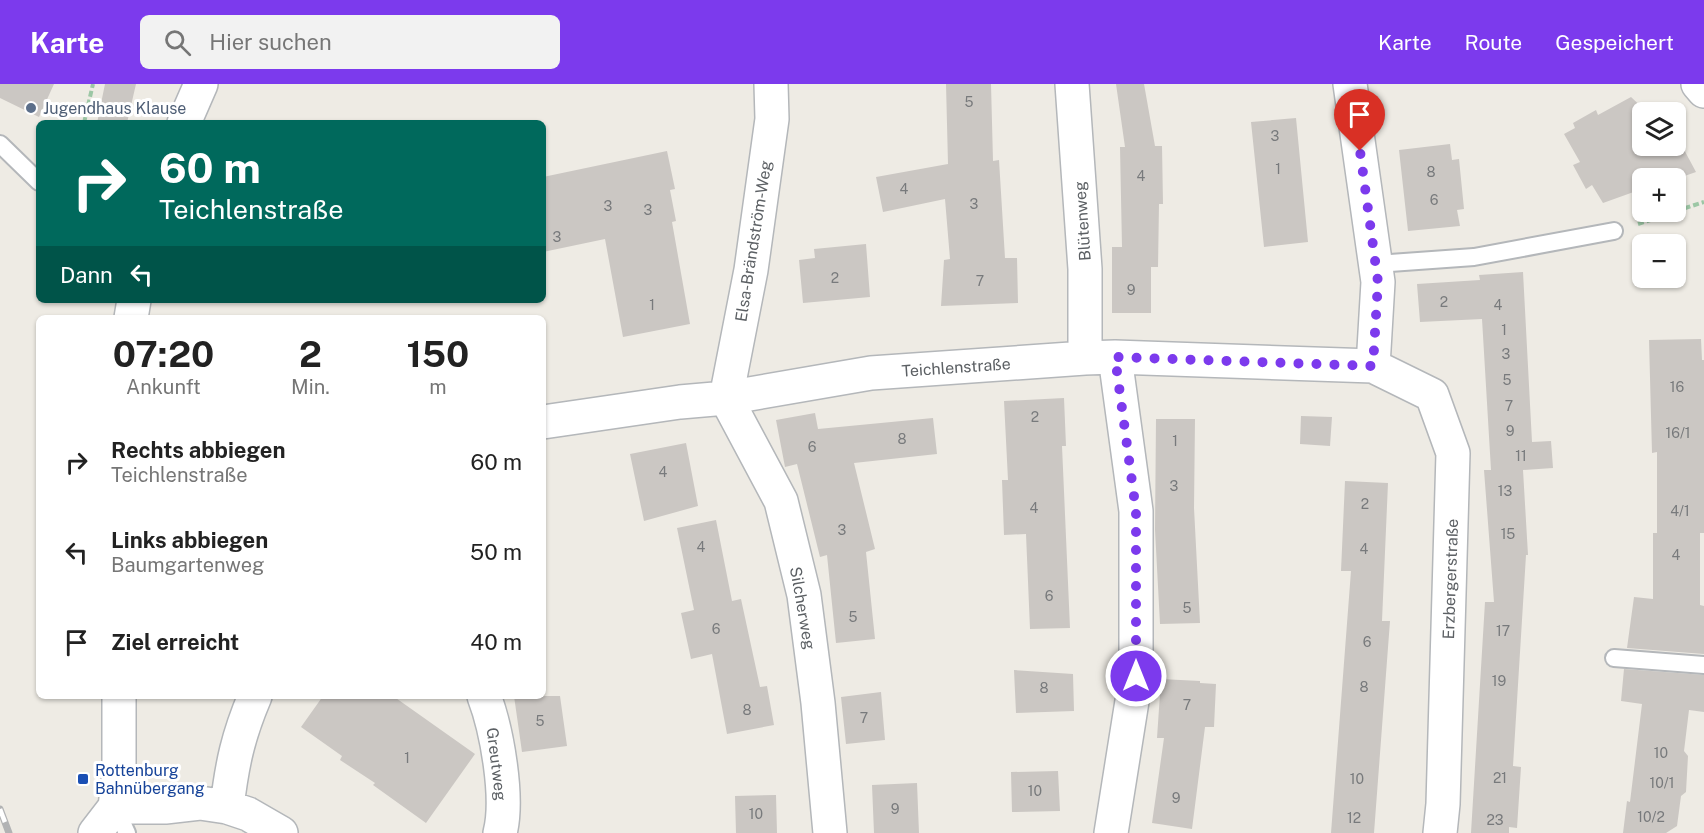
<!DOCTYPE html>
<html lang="de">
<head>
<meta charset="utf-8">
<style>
	:root { --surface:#fff; --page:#f2f2f2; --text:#222; --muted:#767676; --accent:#7c3aed }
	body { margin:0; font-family:"Public Sans",sans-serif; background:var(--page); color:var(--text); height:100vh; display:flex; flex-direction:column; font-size:22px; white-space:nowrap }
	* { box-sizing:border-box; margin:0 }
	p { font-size:20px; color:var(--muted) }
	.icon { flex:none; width:33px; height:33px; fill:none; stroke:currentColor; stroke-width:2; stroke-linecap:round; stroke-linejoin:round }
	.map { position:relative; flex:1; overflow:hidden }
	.details { position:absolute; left:36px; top:231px; width:510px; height:384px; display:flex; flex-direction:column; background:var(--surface); border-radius:9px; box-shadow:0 2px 4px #0004 }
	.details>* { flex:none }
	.top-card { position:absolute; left:36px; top:36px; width:510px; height:183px; border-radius:9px; box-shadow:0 2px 4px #0004; background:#00695c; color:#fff; overflow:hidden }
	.buttons { position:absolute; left:1632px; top:18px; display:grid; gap:12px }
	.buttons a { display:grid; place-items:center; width:54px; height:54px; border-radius:9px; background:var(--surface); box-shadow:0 2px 4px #0004; font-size:30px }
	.pin { position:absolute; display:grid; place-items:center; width:51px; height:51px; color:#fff; margin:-62px -26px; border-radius:50% 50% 50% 0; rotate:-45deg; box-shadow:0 0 6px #0007 }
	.pin .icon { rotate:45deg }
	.me { position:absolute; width:66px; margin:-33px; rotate:0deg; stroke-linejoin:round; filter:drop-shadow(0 0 4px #0008) }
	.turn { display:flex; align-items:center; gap:21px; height:126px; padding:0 24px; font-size:27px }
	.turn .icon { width:78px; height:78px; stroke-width:2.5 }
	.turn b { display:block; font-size:42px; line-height:51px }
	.then { display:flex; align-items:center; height:57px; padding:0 24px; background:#0003; gap:12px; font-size:22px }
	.eta { display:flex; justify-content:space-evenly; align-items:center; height:102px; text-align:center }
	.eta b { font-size:36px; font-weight:700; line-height:42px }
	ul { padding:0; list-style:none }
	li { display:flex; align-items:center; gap:18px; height:90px; padding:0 24px }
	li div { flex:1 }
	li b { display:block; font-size:22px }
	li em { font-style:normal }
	header { display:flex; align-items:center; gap:36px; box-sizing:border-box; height:84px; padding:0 30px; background:var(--accent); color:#fff }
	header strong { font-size:28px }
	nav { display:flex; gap:33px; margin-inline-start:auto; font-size:21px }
	.search { width:420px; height:54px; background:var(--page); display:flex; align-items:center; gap:15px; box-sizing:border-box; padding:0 21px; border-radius:9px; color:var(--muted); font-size:22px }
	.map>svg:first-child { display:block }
</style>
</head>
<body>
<header>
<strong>Karte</strong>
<div class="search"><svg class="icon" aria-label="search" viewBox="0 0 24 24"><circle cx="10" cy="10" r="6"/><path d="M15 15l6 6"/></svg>Hier suchen</div>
<nav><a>Karte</a><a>Route</a><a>Gespeichert</a></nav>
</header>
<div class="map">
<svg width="1704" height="749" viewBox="0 0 1704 749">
	<rect width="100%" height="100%" fill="#eeebe4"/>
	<path fill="#cbc7c3" d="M0,0H54L39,33L0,14Z
		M105,0H136L127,39H97Z
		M946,0H991L993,77L999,76L1005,174H1017L1018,219L941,222L944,176L950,175L945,115L883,128L876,93L948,80Z
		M1116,0H1144L1155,62H1162L1163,120H1159L1158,183H1151V229H1112V163H1122L1120,63H1125Z
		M1631,13L1647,28H1642V62H1676V55L1681,60L1696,88L1676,95L1642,94V105L1603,119L1592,101L1586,105L1573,81L1580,78L1564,50L1575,44L1573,39L1596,26L1598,31Z
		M1296,34L1308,158L1264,163L1251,38Z
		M1450,60L1452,76L1459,75L1464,125L1457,126L1460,142L1408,147L1399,66Z
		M667,67L675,105L670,106L676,137L672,138L690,240L623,253L605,155L543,168V93Z
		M866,160L870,213L803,219L799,176L815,174L814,165Z
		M1523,188L1532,358L1551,357L1553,384L1523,386L1528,471H1526L1513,682L1521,683L1517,744L1509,743V749H1471L1485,518H1494L1484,386H1491L1482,235L1420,238L1417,200L1480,196L1479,191Z
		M1701,255L1702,276H1704V449H1700V521L1704,522V570L1627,564L1634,513L1653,515V449H1657V368L1652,369L1649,256Z
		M1064,314L1066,362H1062L1070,544L1030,545L1026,450L1004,451L1002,396H1008L1004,317Z
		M815,329L818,345L933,334L937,370L854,379L875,465L866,468L875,555L836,559L827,471L820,473L797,380L785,383L776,336Z
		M1301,332L1332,333L1330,362L1300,360Z
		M1156,335H1195L1194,424L1200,539L1160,540L1155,446Z
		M686,359L698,422L644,437L630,370Z
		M1345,397L1388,399L1382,537H1390L1374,749H1331L1351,487H1341Z
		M716,436L732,517L741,515L760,603L767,602L774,641L727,650L712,570L691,575L681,529L694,526L677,444Z
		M1624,585L1704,591V628L1689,626L1684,667L1688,672L1686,708L1681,712L1677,742L1666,749H1623L1627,717L1630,718L1642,620L1621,617Z
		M1014,586L1073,590L1074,627L1016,629Z
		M1161,595L1200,597V599L1216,600L1214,643H1205L1192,745L1152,739L1164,654H1157Z
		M881,608L885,656L846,660L841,613Z
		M323,612H393L475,670L426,739L373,701L375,699L340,676L342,672L301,643Z
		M514,612H560L567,662L522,668Z
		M1058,687L1060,727L1012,728L1011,688Z
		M917,699L919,749H874L872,701Z
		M776,711L777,749H736L735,712Z"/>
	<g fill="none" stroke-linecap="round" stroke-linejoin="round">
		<g stroke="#b4b7ba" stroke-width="20">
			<path id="service" d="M0,60L39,98
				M1376,180L1474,173L1614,147
				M1614,574L1704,581
				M115,723L127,749"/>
		</g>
		<g stroke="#b4b7ba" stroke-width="36">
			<path id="minor" d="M771,0L772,35L751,186L726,314L781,417L804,511L818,619L830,749
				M1072,0L1085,185V274
				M1350,0L1378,198L1373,282
				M1698,0L1704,7
				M543,338L680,318L726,314L871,289L1085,274L1115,273L1373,282L1432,311L1453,369L1443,720L1440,749
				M484,612C497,646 509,714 500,749
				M115,723H165L200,719L227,723L248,730L281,749
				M227,723C232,680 238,652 255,612
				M1111,749L1136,592V427L1115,273"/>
		</g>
		<g stroke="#b4b7ba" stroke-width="36">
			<path id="tertiary" d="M184,39L201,0
				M131,234L134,216
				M95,749L115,723L119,690V612"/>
		</g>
		<path stroke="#9cc7a5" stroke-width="4" stroke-dasharray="6 3" stroke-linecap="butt" d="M84,39L93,0
			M1676,127L1704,118
			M1638,140L1675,128"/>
		<use href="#service" stroke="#fff" stroke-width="16"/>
		<use href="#minor" stroke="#fff" stroke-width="33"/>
		<use href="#tertiary" stroke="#fff" stroke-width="33"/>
		<g stroke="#b2b3b4" stroke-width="7">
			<path id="rail" d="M0,725L9,749"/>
		</g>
		<use href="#rail" stroke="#fff" stroke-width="4.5" stroke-dasharray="14" stroke-linecap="butt"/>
	</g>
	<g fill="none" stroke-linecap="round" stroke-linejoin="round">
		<path stroke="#7c3aed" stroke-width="10" stroke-dasharray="0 18" d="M1136,592V427L1115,273L1373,282L1378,198L1360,67"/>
	</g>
	<circle fill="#5c6f8a" stroke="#fff" stroke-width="2" cx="31" cy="24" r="6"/>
	<rect fill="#1a4fb4" stroke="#fff" stroke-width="2" x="77" y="689" width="12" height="12" rx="3"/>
	<g text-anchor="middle" stroke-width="6" stroke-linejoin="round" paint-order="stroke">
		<g font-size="14" fill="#787a7c">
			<text x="969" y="23">5</text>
			<text x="1275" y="57">3</text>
			<text x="1278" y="90">1</text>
			<text x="1431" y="93">8</text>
			<text x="1141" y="97">4</text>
			<text x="904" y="110">4</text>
			<text x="1434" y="121">6</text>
			<text x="974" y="125">3</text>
			<text x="608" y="127">3</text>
			<text x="648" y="131">3</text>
			<text x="557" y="158">3</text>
			<text x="835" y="199">2</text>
			<text x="980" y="202">7</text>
			<text x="1131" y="211">9</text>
			<text x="1444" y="223">2</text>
			<text x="652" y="226">1</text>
			<text x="1498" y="226">4</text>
			<text x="1504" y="251">1</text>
			<text x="1506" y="275">3</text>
			<text x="1507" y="301">5</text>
			<text x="1677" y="308">16</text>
			<text x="1509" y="327">7</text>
			<text x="1035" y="338">2</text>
			<text x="1510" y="352">9</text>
			<text x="1678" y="354">16/1</text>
			<text x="902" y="360">8</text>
			<text x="1175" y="362">1</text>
			<text x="812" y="368">6</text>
			<text x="1521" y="377">11</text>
			<text x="663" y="393">4</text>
			<text x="1174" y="407">3</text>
			<text x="1505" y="412">13</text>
			<text x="1365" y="425">2</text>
			<text x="1034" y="429">4</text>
			<text x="1680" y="432">4/1</text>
			<text x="842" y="451">3</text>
			<text x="1508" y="455">15</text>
			<text x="701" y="468">4</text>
			<text x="1364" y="470">4</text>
			<text x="1676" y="476">4</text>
			<text x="1049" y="517">6</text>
			<text x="1187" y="529">5</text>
			<text x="853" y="538">5</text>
			<text x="716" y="550">6</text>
			<text x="1503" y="552">17</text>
			<text x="1367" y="563">6</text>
			<text x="1499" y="602">19</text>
			<text x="1364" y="608">8</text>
			<text x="1044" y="609">8</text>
			<text x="1187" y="626">7</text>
			<text x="747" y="631">8</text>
			<text x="864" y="639">7</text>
			<text x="540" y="642">5</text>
			<text x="1661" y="674">10</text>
			<text x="407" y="679">1</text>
			<text x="1500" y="699">21</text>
			<text x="1357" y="700">10</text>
			<text x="1662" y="704">10/1</text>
			<text x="1035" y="712">10</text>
			<text x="1176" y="719">9</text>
			<text x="895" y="730">9</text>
			<text x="756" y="735">10</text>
			<text x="1651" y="738">10/2</text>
			<text x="1354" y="739">12</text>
			<text x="1495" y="741">23</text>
		</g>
		<g font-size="16" fill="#4e5e75" stroke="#fff" text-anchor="start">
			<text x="43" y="30">Jugendhaus Klause</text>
		</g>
		<g font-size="16" fill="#5c6064" stroke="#fff">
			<text transform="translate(1082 137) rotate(-94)" y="6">Blütenweg</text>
			<text transform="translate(753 157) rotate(-81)" y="6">Elsa-Brändström-Weg</text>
			<text transform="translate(956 283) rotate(-4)" y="6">Teichlenstraße</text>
			<text transform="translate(1450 495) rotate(-88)" y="6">Erzbergerstraße</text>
			<text transform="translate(803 524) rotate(80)" y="6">Silcherweg</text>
			<text transform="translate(497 680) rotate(83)" y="6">Greutweg</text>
		</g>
		<g font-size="16" fill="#164399" stroke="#fff" text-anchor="start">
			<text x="95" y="692">Rottenburg<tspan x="95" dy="18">Bahnübergang</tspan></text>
		</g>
	</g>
</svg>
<div class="buttons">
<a><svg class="icon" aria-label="layers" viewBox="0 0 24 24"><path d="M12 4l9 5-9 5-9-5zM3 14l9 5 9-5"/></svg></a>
<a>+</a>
<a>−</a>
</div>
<div class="pin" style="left:1360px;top:67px;background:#d93025"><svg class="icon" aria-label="arrive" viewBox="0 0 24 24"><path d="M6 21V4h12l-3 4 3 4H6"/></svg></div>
<svg class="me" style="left:1136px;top:592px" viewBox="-20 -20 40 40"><circle r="17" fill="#7c3aed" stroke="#fff" stroke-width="3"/><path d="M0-11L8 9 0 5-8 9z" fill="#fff"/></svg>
<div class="top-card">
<div class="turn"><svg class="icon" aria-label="right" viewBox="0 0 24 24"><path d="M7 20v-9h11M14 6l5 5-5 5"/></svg><div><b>60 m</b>Teichlenstraße</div></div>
<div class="then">Dann<svg class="icon" aria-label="left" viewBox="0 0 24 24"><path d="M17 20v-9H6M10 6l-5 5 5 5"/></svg></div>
</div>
<section class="details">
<div class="eta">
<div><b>07:20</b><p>Ankunft</p></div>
<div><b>2</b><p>Min.</p></div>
<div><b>150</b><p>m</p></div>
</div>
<ul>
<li><svg class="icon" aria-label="right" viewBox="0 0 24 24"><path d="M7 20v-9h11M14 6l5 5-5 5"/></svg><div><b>Rechts abbiegen</b><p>Teichlenstraße</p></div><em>60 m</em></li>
<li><svg class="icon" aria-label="left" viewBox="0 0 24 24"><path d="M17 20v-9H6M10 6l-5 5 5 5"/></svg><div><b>Links abbiegen</b><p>Baumgartenweg</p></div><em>50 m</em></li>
<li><svg class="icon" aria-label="arrive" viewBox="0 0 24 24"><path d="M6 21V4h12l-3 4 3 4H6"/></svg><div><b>Ziel erreicht</b></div><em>40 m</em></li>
</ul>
</section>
</div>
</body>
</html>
